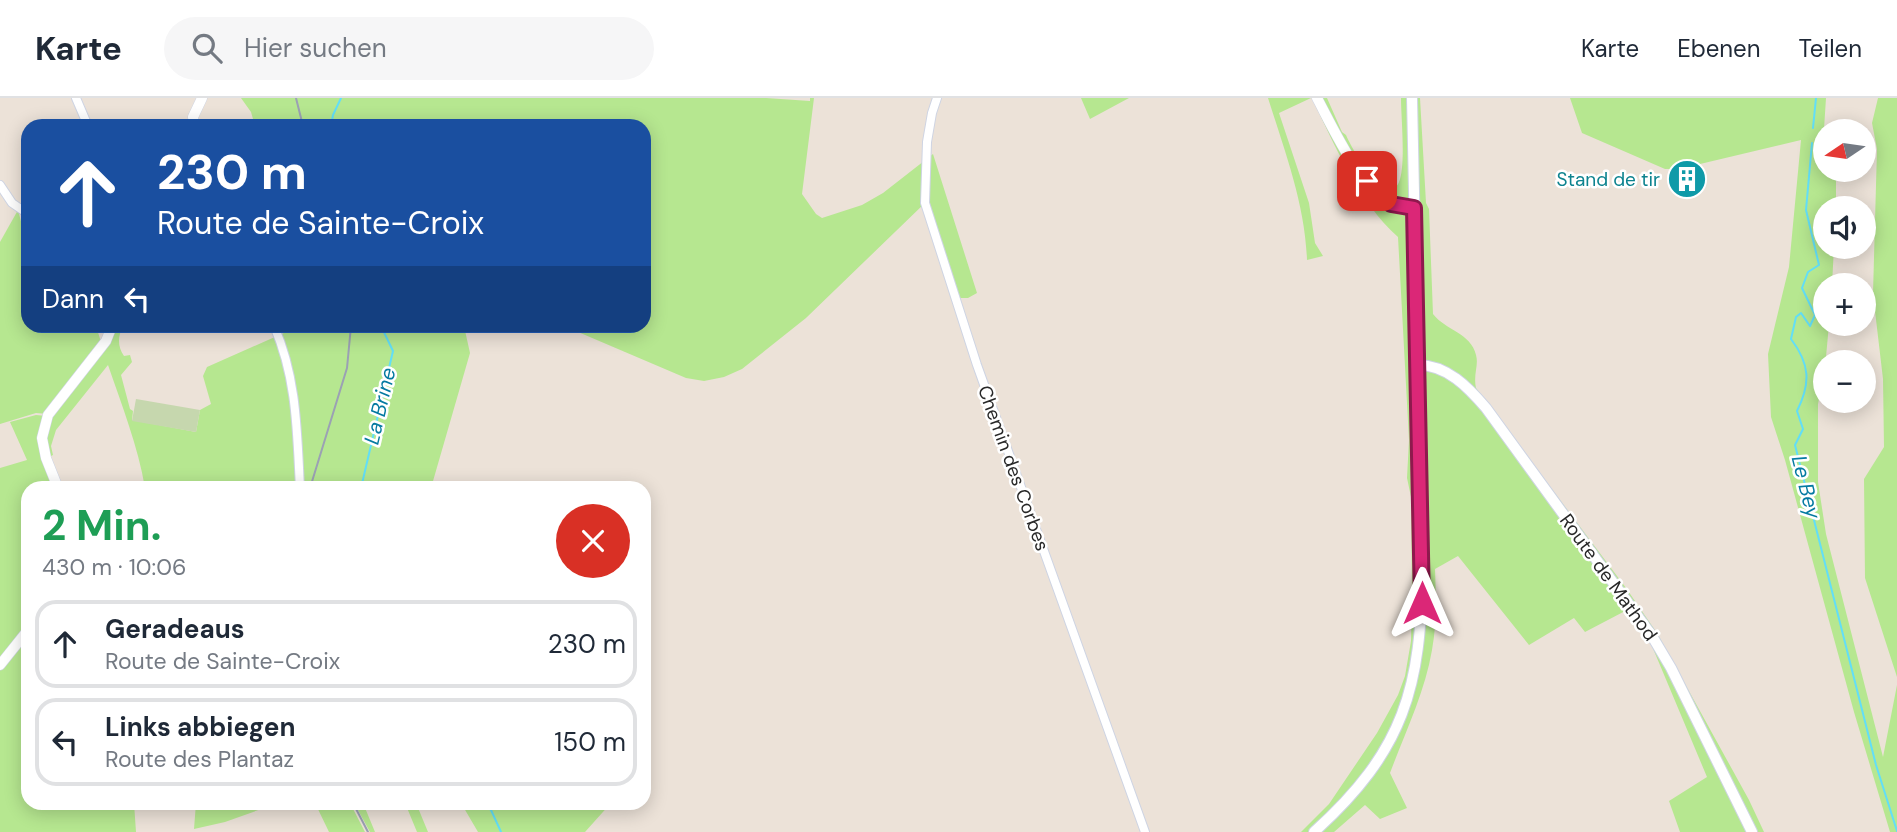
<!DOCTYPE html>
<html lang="de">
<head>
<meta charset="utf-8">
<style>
	:root { --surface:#fff; --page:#f6f6f7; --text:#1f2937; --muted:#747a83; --line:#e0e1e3 }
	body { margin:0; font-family:"DM Sans",sans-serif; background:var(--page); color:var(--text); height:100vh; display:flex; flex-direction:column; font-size:26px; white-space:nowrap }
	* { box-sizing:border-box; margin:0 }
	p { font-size:23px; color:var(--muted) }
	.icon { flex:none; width:38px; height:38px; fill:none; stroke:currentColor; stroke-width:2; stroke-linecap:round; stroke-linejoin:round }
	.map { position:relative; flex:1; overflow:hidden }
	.sheet { position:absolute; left:21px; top:383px; width:630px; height:329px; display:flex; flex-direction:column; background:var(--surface); border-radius:21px; box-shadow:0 4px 18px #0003 }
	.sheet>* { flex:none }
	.guide { position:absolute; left:21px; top:21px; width:630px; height:214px; border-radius:21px; box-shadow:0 4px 18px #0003; background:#1a4fa0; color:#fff; overflow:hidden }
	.needle { width:46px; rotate:257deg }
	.controls { position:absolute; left:1813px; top:21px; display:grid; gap:14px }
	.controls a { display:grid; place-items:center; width:63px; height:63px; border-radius:50%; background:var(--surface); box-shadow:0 4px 18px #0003; font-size:35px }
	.pin { position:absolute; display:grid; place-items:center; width:60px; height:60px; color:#fff; margin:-30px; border-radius:14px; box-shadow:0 4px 10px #0006 }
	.me { position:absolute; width:77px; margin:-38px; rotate:0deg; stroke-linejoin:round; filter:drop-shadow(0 0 5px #0008) }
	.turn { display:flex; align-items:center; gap:24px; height:147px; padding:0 21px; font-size:32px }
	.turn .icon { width:91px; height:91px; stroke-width:2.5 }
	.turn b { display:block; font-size:49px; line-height:60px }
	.then { display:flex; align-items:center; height:66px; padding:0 21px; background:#0003; gap:14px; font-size:26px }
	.round { display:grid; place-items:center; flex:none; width:74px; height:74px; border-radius:37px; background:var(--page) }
	.head { display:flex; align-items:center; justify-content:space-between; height:119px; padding:0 21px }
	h1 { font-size:42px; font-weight:700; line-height:52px; color:#1e9e55 }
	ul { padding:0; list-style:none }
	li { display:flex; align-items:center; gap:21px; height:88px; margin:0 14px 10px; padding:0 7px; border:4px solid var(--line); border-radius:21px }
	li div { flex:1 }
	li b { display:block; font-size:26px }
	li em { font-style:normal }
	header { display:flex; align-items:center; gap:42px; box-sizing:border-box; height:98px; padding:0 35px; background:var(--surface); border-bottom:2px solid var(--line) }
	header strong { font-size:33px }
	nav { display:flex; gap:38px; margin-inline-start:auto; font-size:24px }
	.search { width:490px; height:63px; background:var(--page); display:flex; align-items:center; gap:18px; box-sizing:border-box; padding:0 24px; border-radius:38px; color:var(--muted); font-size:26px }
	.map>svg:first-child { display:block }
</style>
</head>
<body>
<header>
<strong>Karte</strong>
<div class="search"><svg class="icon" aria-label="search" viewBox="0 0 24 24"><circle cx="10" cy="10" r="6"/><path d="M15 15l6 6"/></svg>Hier suchen</div>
<nav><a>Karte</a><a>Ebenen</a><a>Teilen</a></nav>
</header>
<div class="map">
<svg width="1897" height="734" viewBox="0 0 1897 734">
	<rect width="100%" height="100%" fill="#ece2d8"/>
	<path fill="#b6e790" d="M241,0H766L810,3V0H814L802,96L816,116L822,120L862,107L883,95L933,56L977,195L968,200H960L957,204L925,105L806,220L742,271L724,279L704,283L686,280L564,228H644V28H255L251,14Z
		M1081,0H1129L1090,21Z
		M1268,0H1311L1279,15L1309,105L1315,145L1323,158L1307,162C1305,106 1285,54 1268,0Z
		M1312,0H1327L1342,34L1346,37C1350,47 1386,114 1399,84C1406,68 1401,19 1401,0H1420L1426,105L1429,111L1433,216C1445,232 1471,235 1476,257C1479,267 1473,277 1476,290L1626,490L1657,535L1749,702L1764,734H1680L1669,703L1707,679L1649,541L1627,512L1585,534L1574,520L1529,547L1458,458L1435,471C1436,498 1437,525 1432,552C1425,594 1405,635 1390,675L1407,710L1380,721L1365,707L1334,734H1301L1329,706L1377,635L1398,597L1405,578L1411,543L1412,499L1411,399L1407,380L1409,342L1398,139C1358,103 1335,48 1312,0Z
		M1570,0H1826L1824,31L1826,33L1825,72H1836V110H1825V149H1834L1832,187H1825V226H1829L1825,270L1818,306V384L1826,436L1883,659L1897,587V734H1890L1854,614L1785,362L1771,319L1768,256L1789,169L1801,42L1679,71H1665L1582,35Z
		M1878,0H1897V579L1865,480L1864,381L1884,349L1883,281L1873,196L1877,51L1872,25Z
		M18,112L23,131L28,138V228H96L102,247L113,228H123C118,238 117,248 124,258L130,257L132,264L121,277L130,311L133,313L132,322L196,334L200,312L211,306L203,278L207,269L286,234L289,228H464L470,255L431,390H145C138,348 122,308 108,267L56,332L51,348L53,357L47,360L43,339L48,316L36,315L0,326V144Z
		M36,317L47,318L41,340L57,390H28V705H134L136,734H0V370L27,362L10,324Z
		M196,705H278L225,724L194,731Z
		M315,705H350L365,734H329Z
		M354,705H363L375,734H370Z
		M405,705H416L428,734H417Z
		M461,705H611L585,734H478Z"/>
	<path fill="#c6d7ae" d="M136,301L200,312L196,334L132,323Z"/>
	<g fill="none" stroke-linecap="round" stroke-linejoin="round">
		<path stroke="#62def7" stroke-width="2" d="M331,28L333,17L341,0
			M1813,30L1816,0
			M1812,45L1806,112L1819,167L1808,174L1802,190L1815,217L1810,228L1801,215L1796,219L1791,241C1810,266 1811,285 1797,313L1803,331L1795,347L1876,667L1897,733
			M361,390L393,253L381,228
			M482,705L491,712L501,734"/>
		<g stroke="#ced4e3" stroke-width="10">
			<path id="minor" d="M76,0L88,28
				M937,0L932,15L927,44L925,105L977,267L1145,734
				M0,87L12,105L28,116
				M274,228C297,280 297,334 300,390"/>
		</g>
		<g stroke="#ced4e3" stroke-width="11">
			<path id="tertiary" d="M1317,0C1333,30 1361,92 1393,106C1400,109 1407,109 1414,110
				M194,28L193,19L202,0
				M58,390L46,360L42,340L48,317L106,243L112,228
				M0,567L28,532"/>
		</g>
		<g stroke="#ced4e3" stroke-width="12">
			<path id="secondary" d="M1418,267C1447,267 1468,289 1486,310L1652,538L1671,570L1752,734
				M1314,734C1404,653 1422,589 1422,470L1412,0"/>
		</g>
		<use href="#minor" stroke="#fff" stroke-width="8"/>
		<use href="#tertiary" stroke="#fff" stroke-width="10"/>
		<use href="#secondary" stroke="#fff" stroke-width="10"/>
		<path stroke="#9ba1b4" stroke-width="2" d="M296,0L303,28
			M310,390L347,270L351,228
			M353,705L368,734"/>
	</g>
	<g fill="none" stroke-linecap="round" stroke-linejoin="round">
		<g stroke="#8e194d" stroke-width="18">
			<path id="route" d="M1367,83L1391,106L1414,110L1422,505"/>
		</g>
		<use href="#route" stroke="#db2777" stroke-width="12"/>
	</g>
	<defs>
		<g id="building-disc" transform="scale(2.0125)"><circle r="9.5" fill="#0f9aa8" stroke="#fff"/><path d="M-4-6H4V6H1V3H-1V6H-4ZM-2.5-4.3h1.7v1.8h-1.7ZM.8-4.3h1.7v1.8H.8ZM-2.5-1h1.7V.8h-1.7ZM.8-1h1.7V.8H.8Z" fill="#fff"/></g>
	</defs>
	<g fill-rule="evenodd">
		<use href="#building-disc" x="1687" y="81"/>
	</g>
	<g text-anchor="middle" stroke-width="5" stroke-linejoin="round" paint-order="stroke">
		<g font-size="19" fill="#0d838f" stroke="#fff" text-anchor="end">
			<text x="1660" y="88">Stand de tir</text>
		</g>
		<g font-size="19" fill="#282828" stroke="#fff">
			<text transform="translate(1014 370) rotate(70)" y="7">Chemin des Corbes</text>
			<text transform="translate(1609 479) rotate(54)" y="7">Route de Mathod</text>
		</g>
		<g font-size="21" font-style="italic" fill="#047aa1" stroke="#fff">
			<text transform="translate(380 308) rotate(-77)" y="7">La Brine</text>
			<text transform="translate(1806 389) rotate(76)" y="7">Le Bey</text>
		</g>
	</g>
</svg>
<div class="controls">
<a><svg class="needle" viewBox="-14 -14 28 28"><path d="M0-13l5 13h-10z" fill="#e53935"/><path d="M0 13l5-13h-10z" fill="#747a83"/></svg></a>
<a><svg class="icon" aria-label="sound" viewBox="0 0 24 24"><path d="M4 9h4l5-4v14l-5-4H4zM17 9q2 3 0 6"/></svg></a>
<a>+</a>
<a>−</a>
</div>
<div class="pin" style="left:1367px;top:83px;background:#d93025"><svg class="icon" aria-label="arrive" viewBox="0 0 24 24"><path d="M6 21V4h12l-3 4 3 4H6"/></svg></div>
<svg class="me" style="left:1422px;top:505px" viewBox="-20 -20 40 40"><path d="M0-17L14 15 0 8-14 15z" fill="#db2777" stroke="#fff" stroke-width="4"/></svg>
<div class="guide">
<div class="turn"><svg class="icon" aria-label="ahead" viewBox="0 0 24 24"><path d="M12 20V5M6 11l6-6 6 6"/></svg><div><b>230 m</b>Route de Sainte-Croix</div></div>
<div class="then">Dann<svg class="icon" aria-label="left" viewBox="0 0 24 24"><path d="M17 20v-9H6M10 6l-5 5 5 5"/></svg></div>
</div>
<section class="sheet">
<div class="head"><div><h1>2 Min.</h1><p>430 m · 10:06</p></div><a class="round" style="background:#d93025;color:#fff"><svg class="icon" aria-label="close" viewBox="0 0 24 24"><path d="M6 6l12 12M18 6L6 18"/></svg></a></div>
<ul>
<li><svg class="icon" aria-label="ahead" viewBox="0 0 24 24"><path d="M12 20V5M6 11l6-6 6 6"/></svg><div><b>Geradeaus</b><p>Route de Sainte-Croix</p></div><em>230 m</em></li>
<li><svg class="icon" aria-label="left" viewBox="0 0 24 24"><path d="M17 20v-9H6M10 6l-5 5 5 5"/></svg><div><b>Links abbiegen</b><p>Route des Plantaz</p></div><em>150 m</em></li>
</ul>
</section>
</div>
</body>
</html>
